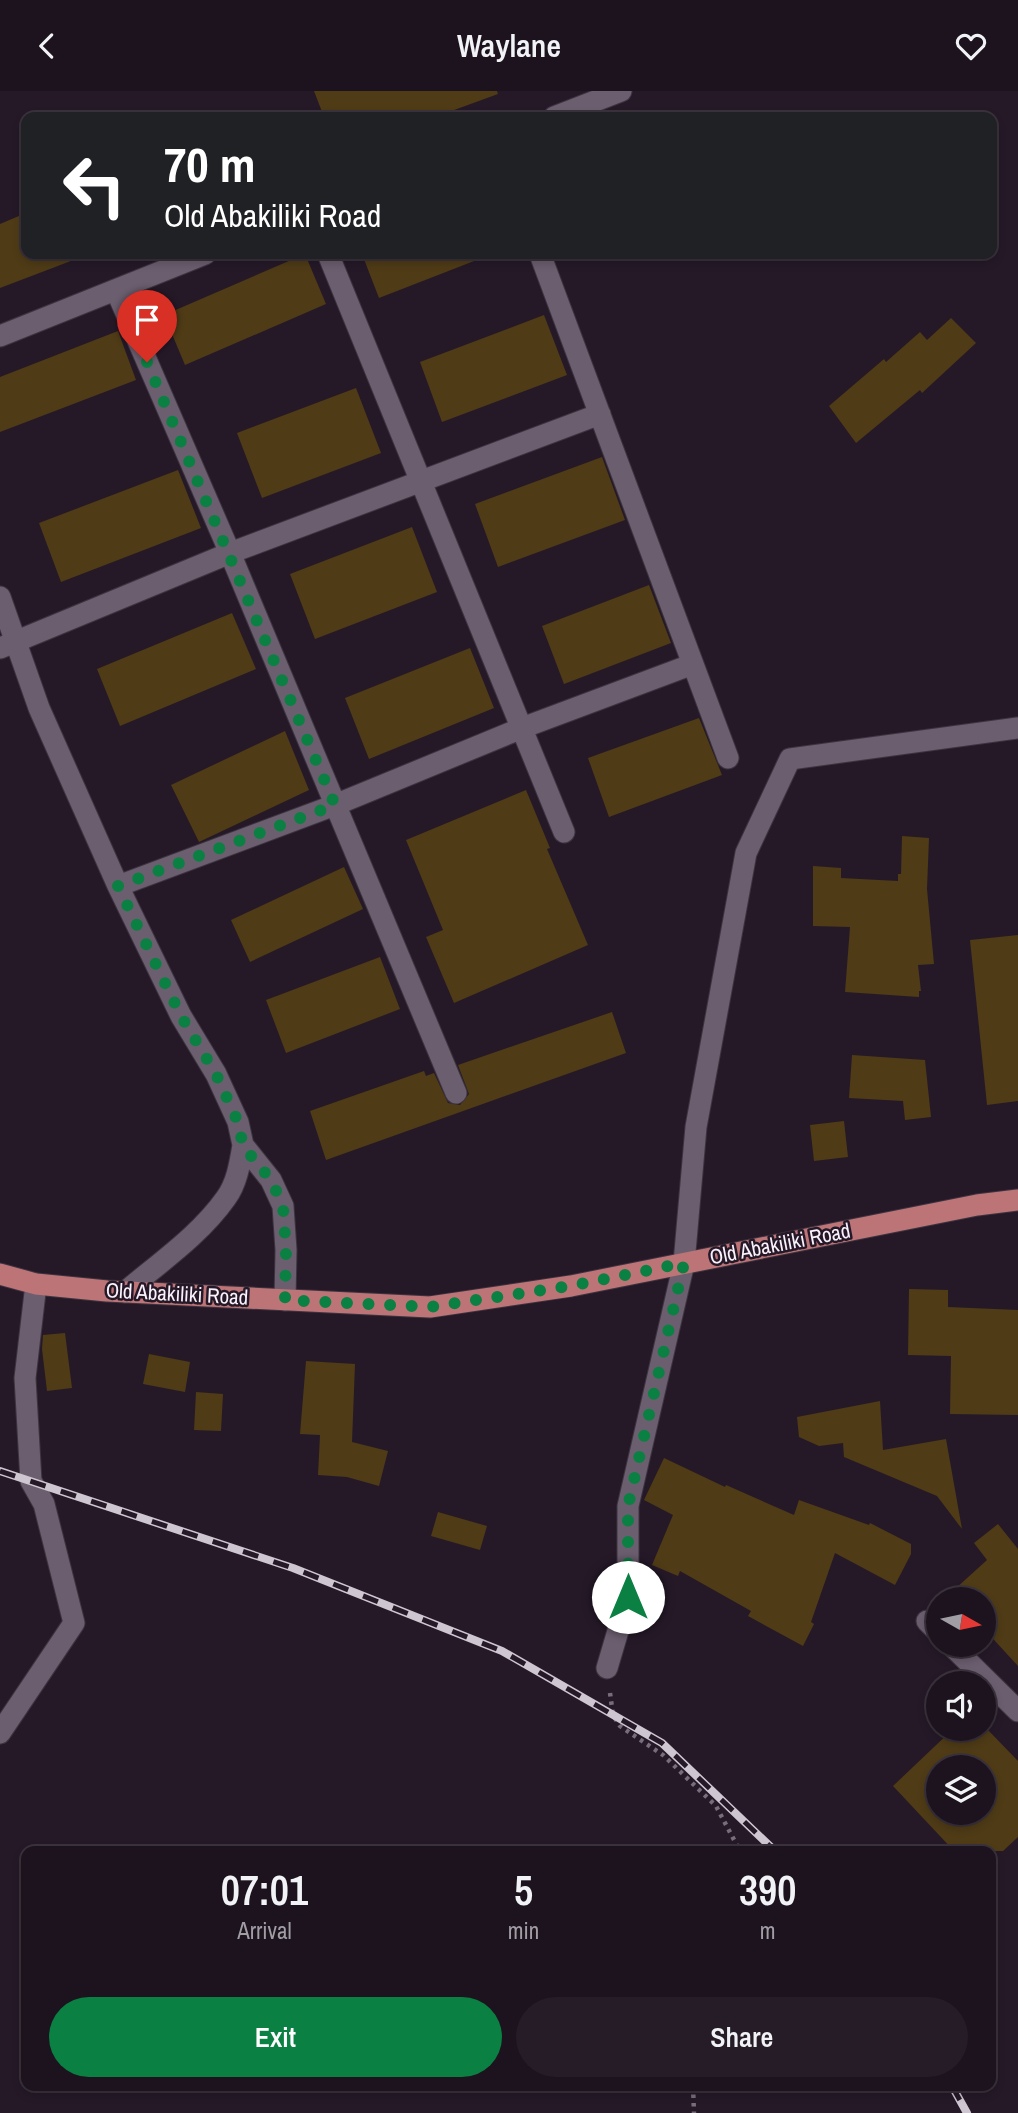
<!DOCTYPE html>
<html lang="en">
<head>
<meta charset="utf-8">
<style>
	:root { --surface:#1c131e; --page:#251c27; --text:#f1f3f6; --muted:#a09ea4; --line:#3a323c; --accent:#0b8043 }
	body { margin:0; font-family:"Archivo Narrow",sans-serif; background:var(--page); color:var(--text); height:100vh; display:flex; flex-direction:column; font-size:26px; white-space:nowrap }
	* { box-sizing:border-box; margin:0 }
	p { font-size:23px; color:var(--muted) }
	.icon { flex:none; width:38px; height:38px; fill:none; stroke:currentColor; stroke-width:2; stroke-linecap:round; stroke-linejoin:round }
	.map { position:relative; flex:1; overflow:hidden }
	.sheet { position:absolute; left:21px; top:1755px; width:975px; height:245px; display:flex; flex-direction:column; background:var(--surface); border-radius:14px; box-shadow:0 4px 10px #0003,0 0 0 2px var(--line) }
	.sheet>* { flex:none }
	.guide { position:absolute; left:21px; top:21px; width:976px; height:147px; border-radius:14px; box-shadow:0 4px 10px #0003,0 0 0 2px var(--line); background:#202124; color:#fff; overflow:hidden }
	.needle { width:46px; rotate:99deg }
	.tools { position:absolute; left:926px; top:1496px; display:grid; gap:14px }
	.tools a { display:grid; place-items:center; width:70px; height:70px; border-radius:50%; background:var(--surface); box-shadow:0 4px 10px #0003,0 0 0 2px var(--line); font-size:35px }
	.pin { position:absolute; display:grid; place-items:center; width:60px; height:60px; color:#fff; margin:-72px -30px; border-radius:50% 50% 50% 0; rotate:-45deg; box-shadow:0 0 7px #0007 }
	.pin .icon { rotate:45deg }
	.me { position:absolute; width:77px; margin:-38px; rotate:0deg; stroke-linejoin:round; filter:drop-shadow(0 0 5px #0008) }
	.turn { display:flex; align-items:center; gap:24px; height:147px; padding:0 28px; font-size:32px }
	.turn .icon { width:91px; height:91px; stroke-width:2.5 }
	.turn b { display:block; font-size:49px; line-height:60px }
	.eta { display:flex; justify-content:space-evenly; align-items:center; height:119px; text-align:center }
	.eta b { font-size:42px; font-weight:600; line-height:49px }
	.cta { display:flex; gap:14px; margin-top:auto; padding:14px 28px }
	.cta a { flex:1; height:80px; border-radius:42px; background:var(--accent); color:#fff; font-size:28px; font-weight:600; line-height:80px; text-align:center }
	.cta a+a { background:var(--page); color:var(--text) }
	header { display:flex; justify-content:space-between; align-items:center; height:91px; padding:0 28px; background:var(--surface); font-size:32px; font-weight:600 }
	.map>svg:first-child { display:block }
</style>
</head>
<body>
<header><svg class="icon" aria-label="back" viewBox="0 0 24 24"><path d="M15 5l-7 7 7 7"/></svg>Waylane<svg class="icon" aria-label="heart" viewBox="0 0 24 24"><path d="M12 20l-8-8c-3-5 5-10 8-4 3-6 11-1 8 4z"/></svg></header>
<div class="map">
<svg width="1018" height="2022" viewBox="0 0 1018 2022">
	<rect width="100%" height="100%" fill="#251928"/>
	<path fill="#4f3b16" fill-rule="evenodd" d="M314,0H497L498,3L435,26H324Z
		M26,122V163L84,165L0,197V133Z
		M305,163L326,213L185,274L164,224Z
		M362,163H487V165L379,207Z
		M544,224L567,284L442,331L420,271Z
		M951,227L976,252L922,302L920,299L856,352L829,315L884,268L886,271L920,241L927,249Z
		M118,240L136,289L0,341V286Z
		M356,297L381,362L262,407L237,342Z
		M602,366L625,429L498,476L475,413Z
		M178,379L201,437L61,491L39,432Z
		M412,436L437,501L315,548L290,483Z
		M649,494L671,552L564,593L542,535Z
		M232,522L256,578L120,635L97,578Z
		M470,557L494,617L369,668L345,607Z
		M699,627L722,684L609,726L588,667Z
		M285,640L309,699L199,751L171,694Z
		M526,699L550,757L547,758L588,854L454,912L426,846L443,839L406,749Z
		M902,745L929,747L927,798L934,873L918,874L921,900H919V906L845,901L850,836L813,835V775L841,777V787L898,790V783H901Z
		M344,776L363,818L250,871L231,829Z
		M1018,844V1010L987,1014L970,849Z
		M380,866L400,918L286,962L266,909Z
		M612,921L626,962L326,1069L310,1020L424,980L426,985L434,982L448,1012L460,1014L469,1003L458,974Z
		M852,964L925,969L931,1026L905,1029L903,1010L849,1007Z
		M844,1030L848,1066L814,1070L810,1034Z
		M909,1198L948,1199V1216L1018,1219V1324L950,1323L951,1265L908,1264Z
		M65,1242L72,1297L47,1300L42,1258L43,1244Z
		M149,1263L190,1271L185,1301L143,1293Z
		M306,1270L355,1273L352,1351L388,1360L379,1395L347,1386L318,1384L320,1344L300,1343Z
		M196,1301L223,1303L221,1340L194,1339Z
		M880,1310L883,1359L946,1348L962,1438L937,1405L844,1366L843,1352L819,1355L799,1346L797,1326Z
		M664,1367L725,1396L726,1394L794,1424L799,1409L869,1434L870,1432L911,1453V1463L895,1494L835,1462L811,1531L814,1533L803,1555L748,1525L751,1520L680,1480L678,1485L652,1474L673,1424L644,1409Z
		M438,1421L487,1435L480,1459L431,1445Z
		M998,1433L1018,1458V1575L984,1538V1508H944L987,1469L974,1452Z
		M953,1638H987L1018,1670V1746L1003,1760H954L893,1695ZM938,1676H984V1722H938Z"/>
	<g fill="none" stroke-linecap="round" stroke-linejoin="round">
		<g stroke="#3d3440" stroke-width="23">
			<path id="minor" d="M554,26L621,0
				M328,163L564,741
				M540,163L728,667
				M116,199L230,462L456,1002
				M0,245L205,163
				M0,506L39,617L118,795L181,925L216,983L238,1031L243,1054L271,1089L283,1115L286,1159L285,1209
				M0,557L230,462L600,323
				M118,795L335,714L522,637L693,573
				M125,1201C159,1172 200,1144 226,1107C237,1092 240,1072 243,1054
				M927,1530L938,1541
				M951,1554L1018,1620
				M607,1577L628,1506V1415L684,1172L696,1036L746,762L790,668L1018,637
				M0,1642L74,1532L44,1413L31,1390L25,1287L36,1193"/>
		</g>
		<g stroke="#3d3440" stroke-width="23">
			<path id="primary" d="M0,1183L36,1193L107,1200L430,1216L571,1195L977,1114L1018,1109"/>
		</g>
		<path stroke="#786e7b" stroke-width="4.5" stroke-dasharray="3.5 5" stroke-linecap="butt" d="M610,1602L613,1624L620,1635L663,1664L716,1715L740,1760
			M693,1995L694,2022"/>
		<use href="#minor" stroke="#6b5e6f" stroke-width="21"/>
		<use href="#primary" stroke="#bd7477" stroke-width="21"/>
		<g stroke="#cec6d1" stroke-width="8">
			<path id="rail" d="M0,1380L293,1477L502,1560L662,1652L775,1760
				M952,1995L967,2022"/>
		</g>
		<use href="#rail" stroke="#251928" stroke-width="5" stroke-dasharray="16" stroke-linecap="butt"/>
	</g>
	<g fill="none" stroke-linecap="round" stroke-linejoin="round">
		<path stroke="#0b8043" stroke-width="12" stroke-dasharray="0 21.6" d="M147,271L335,714L118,795L181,925L216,983L238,1031L243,1055L271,1089L283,1115L286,1159L285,1209L430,1216L570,1195L684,1172L628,1415V1506"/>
	</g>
	<g text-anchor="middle" stroke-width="5" stroke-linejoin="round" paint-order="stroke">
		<g font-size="21" fill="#f9f1fb" stroke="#251928">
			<text transform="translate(780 1153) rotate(-11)" y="7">Old Abakiliki Road</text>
			<text transform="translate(177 1203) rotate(3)" y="7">Old Abakiliki Road</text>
		</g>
	</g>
</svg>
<div class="tools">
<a><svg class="needle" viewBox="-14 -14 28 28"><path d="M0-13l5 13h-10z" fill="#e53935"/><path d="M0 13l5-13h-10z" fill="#a09ea4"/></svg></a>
<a><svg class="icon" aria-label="sound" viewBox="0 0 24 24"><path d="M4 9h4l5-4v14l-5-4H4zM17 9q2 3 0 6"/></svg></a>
<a><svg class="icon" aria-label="layers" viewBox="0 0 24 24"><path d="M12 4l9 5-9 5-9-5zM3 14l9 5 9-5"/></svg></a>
</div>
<div class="pin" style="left:147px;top:271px;background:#d93025"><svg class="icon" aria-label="arrive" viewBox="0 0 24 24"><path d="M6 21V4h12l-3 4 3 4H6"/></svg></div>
<svg class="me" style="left:628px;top:1506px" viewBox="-20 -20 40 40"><circle r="19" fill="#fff"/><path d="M0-13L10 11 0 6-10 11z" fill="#0b8043"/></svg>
<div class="guide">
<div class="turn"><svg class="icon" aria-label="left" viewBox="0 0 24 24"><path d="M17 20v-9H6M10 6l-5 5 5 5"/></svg><div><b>70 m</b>Old Abakiliki Road</div></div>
</div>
<section class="sheet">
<div class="eta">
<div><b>07:01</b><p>Arrival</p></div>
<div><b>5</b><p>min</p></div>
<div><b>390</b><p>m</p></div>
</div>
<div class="cta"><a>Exit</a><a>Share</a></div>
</section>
</div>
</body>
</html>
